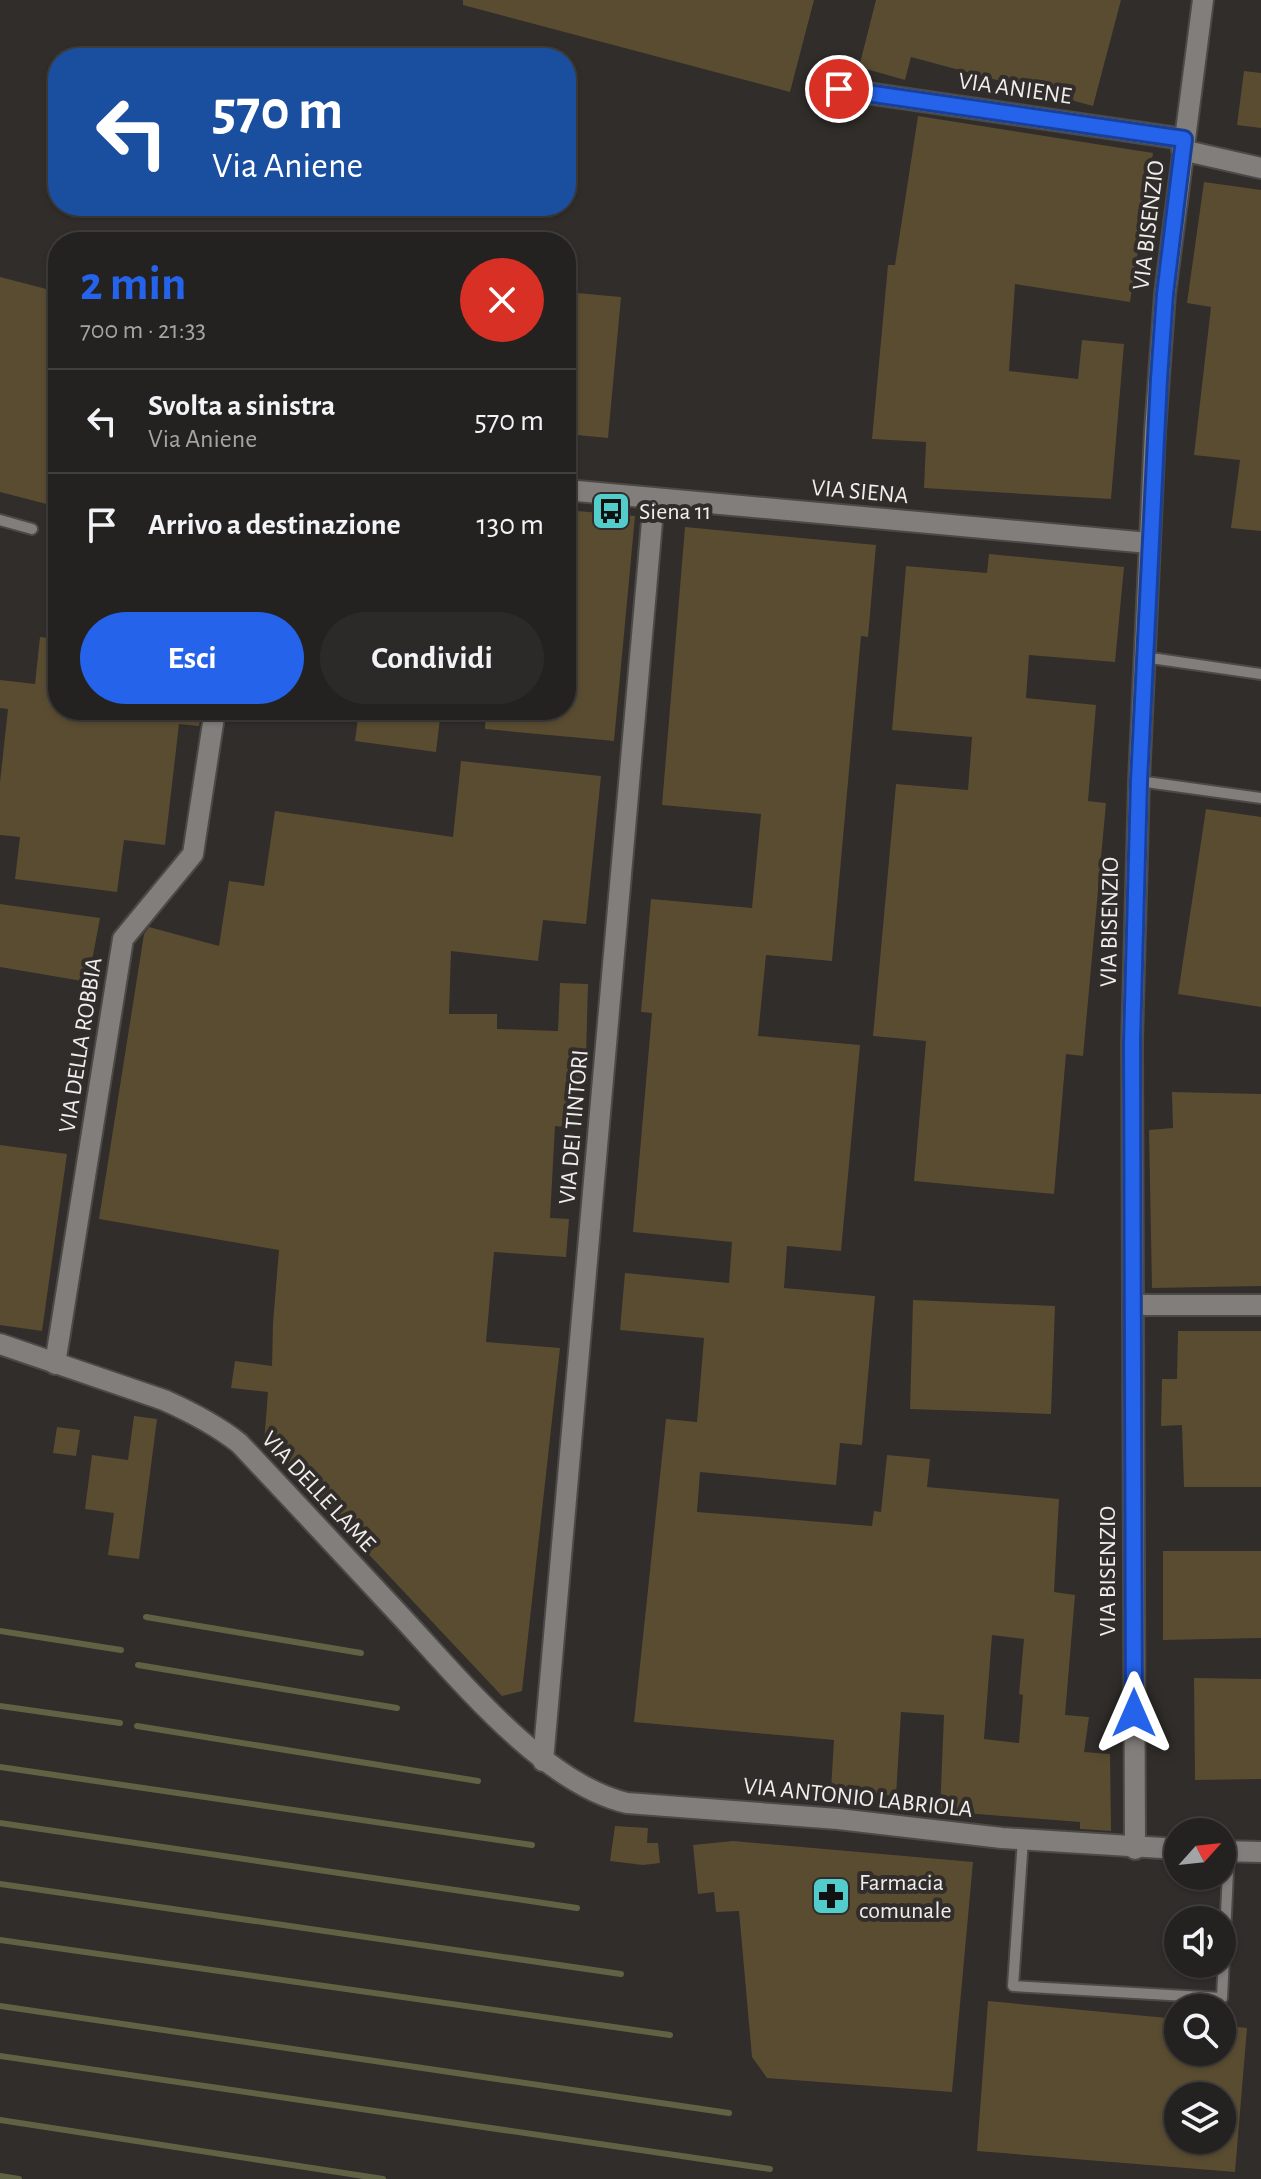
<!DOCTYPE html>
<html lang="it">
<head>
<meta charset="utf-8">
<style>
	:root { --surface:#242220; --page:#2c2a29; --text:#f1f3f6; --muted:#a3a4a5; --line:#413f3e; --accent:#2563eb }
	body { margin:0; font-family:"Alegreya Sans",sans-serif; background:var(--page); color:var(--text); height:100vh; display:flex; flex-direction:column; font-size:30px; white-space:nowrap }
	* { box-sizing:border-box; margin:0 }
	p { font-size:26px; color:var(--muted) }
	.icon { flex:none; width:44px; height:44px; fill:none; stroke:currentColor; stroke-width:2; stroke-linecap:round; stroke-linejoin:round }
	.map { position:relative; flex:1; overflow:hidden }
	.panel { position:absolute; left:48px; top:232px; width:528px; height:488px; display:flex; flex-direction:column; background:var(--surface); border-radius:32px; box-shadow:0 2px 6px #0004,0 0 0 2px var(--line) }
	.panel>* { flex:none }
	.guide { position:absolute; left:48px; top:48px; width:528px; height:168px; border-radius:32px; box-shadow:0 2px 6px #0004,0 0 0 2px var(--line); background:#1a4fa0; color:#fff; overflow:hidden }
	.needle { width:52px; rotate:63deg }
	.tools { position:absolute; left:1164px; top:1818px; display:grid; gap:16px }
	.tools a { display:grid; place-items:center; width:72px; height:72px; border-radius:50%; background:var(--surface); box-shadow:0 2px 6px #0004,0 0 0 2px var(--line); font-size:40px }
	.pin { position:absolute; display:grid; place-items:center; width:68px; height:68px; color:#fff; margin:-34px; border:4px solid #fff; border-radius:50%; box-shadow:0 2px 8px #0007 }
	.me { position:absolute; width:88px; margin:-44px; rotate:0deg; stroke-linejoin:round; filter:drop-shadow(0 0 6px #0008) }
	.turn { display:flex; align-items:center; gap:28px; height:168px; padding:0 32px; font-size:36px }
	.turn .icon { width:104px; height:104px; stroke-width:2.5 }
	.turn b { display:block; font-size:56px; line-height:68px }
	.round { display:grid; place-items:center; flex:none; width:84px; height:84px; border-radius:42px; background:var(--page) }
	.head { display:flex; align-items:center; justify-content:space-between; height:136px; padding:0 32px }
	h1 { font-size:48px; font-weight:700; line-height:60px; color:var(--accent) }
	.action { display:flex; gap:16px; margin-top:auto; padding:16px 32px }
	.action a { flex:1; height:92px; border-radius:48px; background:var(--accent); color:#fff; font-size:32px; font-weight:700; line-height:92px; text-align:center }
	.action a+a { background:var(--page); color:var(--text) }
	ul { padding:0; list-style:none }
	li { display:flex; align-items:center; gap:24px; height:104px; padding:0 32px; border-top:2px solid var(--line) }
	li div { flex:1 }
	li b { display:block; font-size:30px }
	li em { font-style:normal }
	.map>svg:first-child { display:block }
</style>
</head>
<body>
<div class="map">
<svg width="1261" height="2179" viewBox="0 0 1261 2179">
	<rect width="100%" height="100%" fill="#302d2a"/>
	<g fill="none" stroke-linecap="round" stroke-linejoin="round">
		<path stroke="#606244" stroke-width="6" d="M146,1617L361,1653
			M0,1631L121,1650
			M138,1665L397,1708
			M0,1706L120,1723
			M137,1726L478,1781
			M0,1767L532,1845
			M0,1823L577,1908
			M0,1884L621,1974
			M0,1940L670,2035
			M0,2006L729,2113
			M0,2056L770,2169
			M0,2120L383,2179
			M0,2176L19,2179"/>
	</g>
	<path fill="#594c31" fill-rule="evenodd" d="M463,0H814L790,92L463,5Z
		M876,0H1121L1093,106L911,57L905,80L859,67Z
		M1244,71L1261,73V128L1237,125Z
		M918,116L1153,153L1130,302L1015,284L1009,371L1078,379L1082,340L1124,344L1111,499L924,488L926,442L872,439L888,265H895Z
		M1204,182L1261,190V531L1231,528L1240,460L1194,455L1211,307L1187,303Z
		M0,277L58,292V507L0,492Z
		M566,292L621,297L608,438L566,434Z
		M566,510L635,516L614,741L485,729L486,710H566Z
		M685,527L876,545L868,637L861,636L832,961L766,955L758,1036L860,1045L841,1251L787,1246L784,1288L875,1296L862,1445L840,1443L836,1485L700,1472L697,1512L872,1526L874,1511L881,1512L887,1455L930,1459L927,1487L1059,1499L1054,1592L1075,1595L1065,1715L1089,1717L1084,1752L1110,1754L1111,1831L1080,1829V1822L940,1811L944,1715L901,1712L896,1796L831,1790L834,1740L634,1722L666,1419L697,1422L704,1338L620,1330L625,1273L729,1283L732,1242L633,1232L652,1013L641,1012L651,899L752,908L761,814L662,805ZM992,1635L1024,1639L1019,1694L1023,1695L1019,1743L984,1739Z
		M989,554L1124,567L1115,662L1029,655L1026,698L1096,705L1088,801L1106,803L1083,1056L1066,1054L1054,1194L914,1181L926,1041L873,1036L896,784L968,790L972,737L892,730L906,566L987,573Z
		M40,637L58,639V710H202L199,726L179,724L165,845L124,840L117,892L15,879L20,837L0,835V782L8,709L0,708V680L35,684Z
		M359,710H441L436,752L355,741Z
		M461,761L601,776L586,924L543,920L538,961L451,951L449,1014H497V1029L558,1031L560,983L588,984L584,1129L555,1126L550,1218L569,1219L566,1257L494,1252L486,1342L560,1348L522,1691L502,1696L264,1443L268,1392L231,1388L235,1361L272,1366L273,1323L279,1250L99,1219L144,934L149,927L219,946L229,881L264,886L275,811L453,837Z
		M1206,809L1261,817V1007L1178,994Z
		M0,904L100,918L88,982L0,967Z
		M1172,1092L1261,1094V1286L1152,1288L1149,1130L1173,1128Z
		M0,1145L67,1154L42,1331L0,1325Z
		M913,1300L1055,1306L1051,1414L910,1409Z
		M1178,1331H1261V1487H1184L1182,1425L1161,1426L1162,1379H1177Z
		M134,1416L157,1419L139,1559L108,1555L114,1513L85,1509L92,1455L128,1460Z
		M57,1427L80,1430L76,1456L53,1453Z
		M1163,1551H1261V1638L1163,1640Z
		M1194,1678L1261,1679V1779L1195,1780Z
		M615,1826L648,1828L647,1843H658L660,1863L643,1865L610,1861Z
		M733,1841L973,1862L952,2092L767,2078L752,2057L739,1911L716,1912L714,1892L698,1894L693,1845Z
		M988,2001L1178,2019V2052H1222V2025L1247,2028L1235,2172L977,2151ZM1178,2096H1222V2140H1178Z"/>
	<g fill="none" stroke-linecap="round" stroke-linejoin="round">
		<g stroke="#4c4947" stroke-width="14">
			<path id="lane" d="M0,520L32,529
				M1144,657L1261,674
				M1139,781L1261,798
				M1023,1839L1013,1986L1222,1998L1229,1851"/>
		</g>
		<g stroke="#4c4947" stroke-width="24">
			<path id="street" d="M839,89L1184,139
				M1182,150L1261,168
				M566,490L1149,543
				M1133,1303L1145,1305H1261
				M55,1364L123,939L193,854L215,710
				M543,1761L654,499
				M1135,1849L1132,1042L1139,781L1155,431L1165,294L1203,0"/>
		</g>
		<g stroke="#4c4947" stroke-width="24">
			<path id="secondary" d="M0,1344L164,1400C191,1412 216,1425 239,1443C292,1499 344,1555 397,1612C455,1674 543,1784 627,1803L838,1819L1002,1838L1178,1849
				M1222,1851L1261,1852"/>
		</g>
		<use href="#lane" stroke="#827e7b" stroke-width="10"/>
		<use href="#street" stroke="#827e7b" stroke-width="20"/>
		<use href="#secondary" stroke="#827e7b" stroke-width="20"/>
	</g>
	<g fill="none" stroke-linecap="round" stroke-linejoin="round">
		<g stroke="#184099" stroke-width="20">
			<path id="route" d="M839,89L1184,139L1165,294L1159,379L1139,781L1132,1042L1134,1713"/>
		</g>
		<use href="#route" stroke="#2563eb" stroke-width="14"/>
	</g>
	<defs>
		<g id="bus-square" transform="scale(2)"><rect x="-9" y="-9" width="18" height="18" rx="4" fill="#53cdcb" stroke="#302d2a"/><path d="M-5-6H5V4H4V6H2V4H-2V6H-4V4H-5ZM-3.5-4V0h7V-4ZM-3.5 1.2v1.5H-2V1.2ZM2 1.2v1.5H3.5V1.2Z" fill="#111"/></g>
		<g id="pharmacy-square" transform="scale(2)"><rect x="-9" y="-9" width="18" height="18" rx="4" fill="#53cdcb" stroke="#302d2a"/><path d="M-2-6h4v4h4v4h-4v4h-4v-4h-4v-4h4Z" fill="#111"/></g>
	</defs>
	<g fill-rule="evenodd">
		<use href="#bus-square" x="611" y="511"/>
		<use href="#pharmacy-square" x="831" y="1896"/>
	</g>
	<g text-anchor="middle" stroke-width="8" stroke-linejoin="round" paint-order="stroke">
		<g font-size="24" fill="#f0edec" stroke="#302d2a">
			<text transform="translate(1015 88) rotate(8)" y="8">VIA ANIENE</text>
			<text transform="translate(1148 225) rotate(-83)" y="8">VIA BISENZIO</text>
			<text transform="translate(860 491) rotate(5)" y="8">VIA SIENA</text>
			<text transform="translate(1109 922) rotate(-89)" y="8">VIA BISENZIO</text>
			<text transform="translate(80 1045) rotate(-81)" y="8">VIA DELLA ROBBIA</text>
			<text transform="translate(573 1127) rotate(-85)" y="8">VIA DEI TINTORI</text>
			<text transform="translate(319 1491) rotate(47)" y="8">VIA DELLE LAME</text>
			<text transform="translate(1107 1571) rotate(-90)" y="8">VIA BISENZIO</text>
			<text transform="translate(858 1797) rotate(6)" y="8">VIA ANTONIO LABRIOLA</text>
		</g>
		<g font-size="24" fill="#f0edec" stroke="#302d2a" text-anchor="start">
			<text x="639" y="519">Siena 11</text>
			<text x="859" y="1890">Farmacia<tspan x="859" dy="28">comunale</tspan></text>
		</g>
	</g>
</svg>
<div class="tools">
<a><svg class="needle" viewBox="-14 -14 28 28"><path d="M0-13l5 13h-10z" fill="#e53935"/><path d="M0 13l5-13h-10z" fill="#a3a4a5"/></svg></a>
<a><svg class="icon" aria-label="sound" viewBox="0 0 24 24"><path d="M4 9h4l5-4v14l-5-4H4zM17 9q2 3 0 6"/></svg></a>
<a><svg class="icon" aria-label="search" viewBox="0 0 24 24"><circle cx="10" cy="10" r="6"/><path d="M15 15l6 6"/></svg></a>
<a><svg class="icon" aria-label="layers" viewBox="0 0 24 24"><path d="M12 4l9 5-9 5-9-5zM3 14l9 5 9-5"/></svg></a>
</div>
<div class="pin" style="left:839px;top:89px;background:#d93025"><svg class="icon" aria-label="arrive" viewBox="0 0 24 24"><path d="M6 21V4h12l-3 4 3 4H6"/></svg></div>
<svg class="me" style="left:1134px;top:1713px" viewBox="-20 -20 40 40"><path d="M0-17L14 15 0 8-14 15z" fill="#2563eb" stroke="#fff" stroke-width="4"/></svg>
<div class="guide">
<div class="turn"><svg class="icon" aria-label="left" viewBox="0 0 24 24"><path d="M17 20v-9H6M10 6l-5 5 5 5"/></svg><div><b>570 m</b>Via Aniene</div></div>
</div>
<section class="panel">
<div class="head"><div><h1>2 min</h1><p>700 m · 21:33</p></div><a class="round" style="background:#d93025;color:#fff"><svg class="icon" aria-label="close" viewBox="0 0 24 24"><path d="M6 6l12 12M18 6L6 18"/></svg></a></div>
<ul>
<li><svg class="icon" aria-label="left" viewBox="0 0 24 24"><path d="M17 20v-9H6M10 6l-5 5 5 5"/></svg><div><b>Svolta a sinistra</b><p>Via Aniene</p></div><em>570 m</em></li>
<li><svg class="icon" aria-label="arrive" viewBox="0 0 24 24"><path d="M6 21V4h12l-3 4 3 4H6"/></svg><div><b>Arrivo a destinazione</b></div><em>130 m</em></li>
</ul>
<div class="action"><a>Esci</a><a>Condividi</a></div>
</section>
</div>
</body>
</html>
